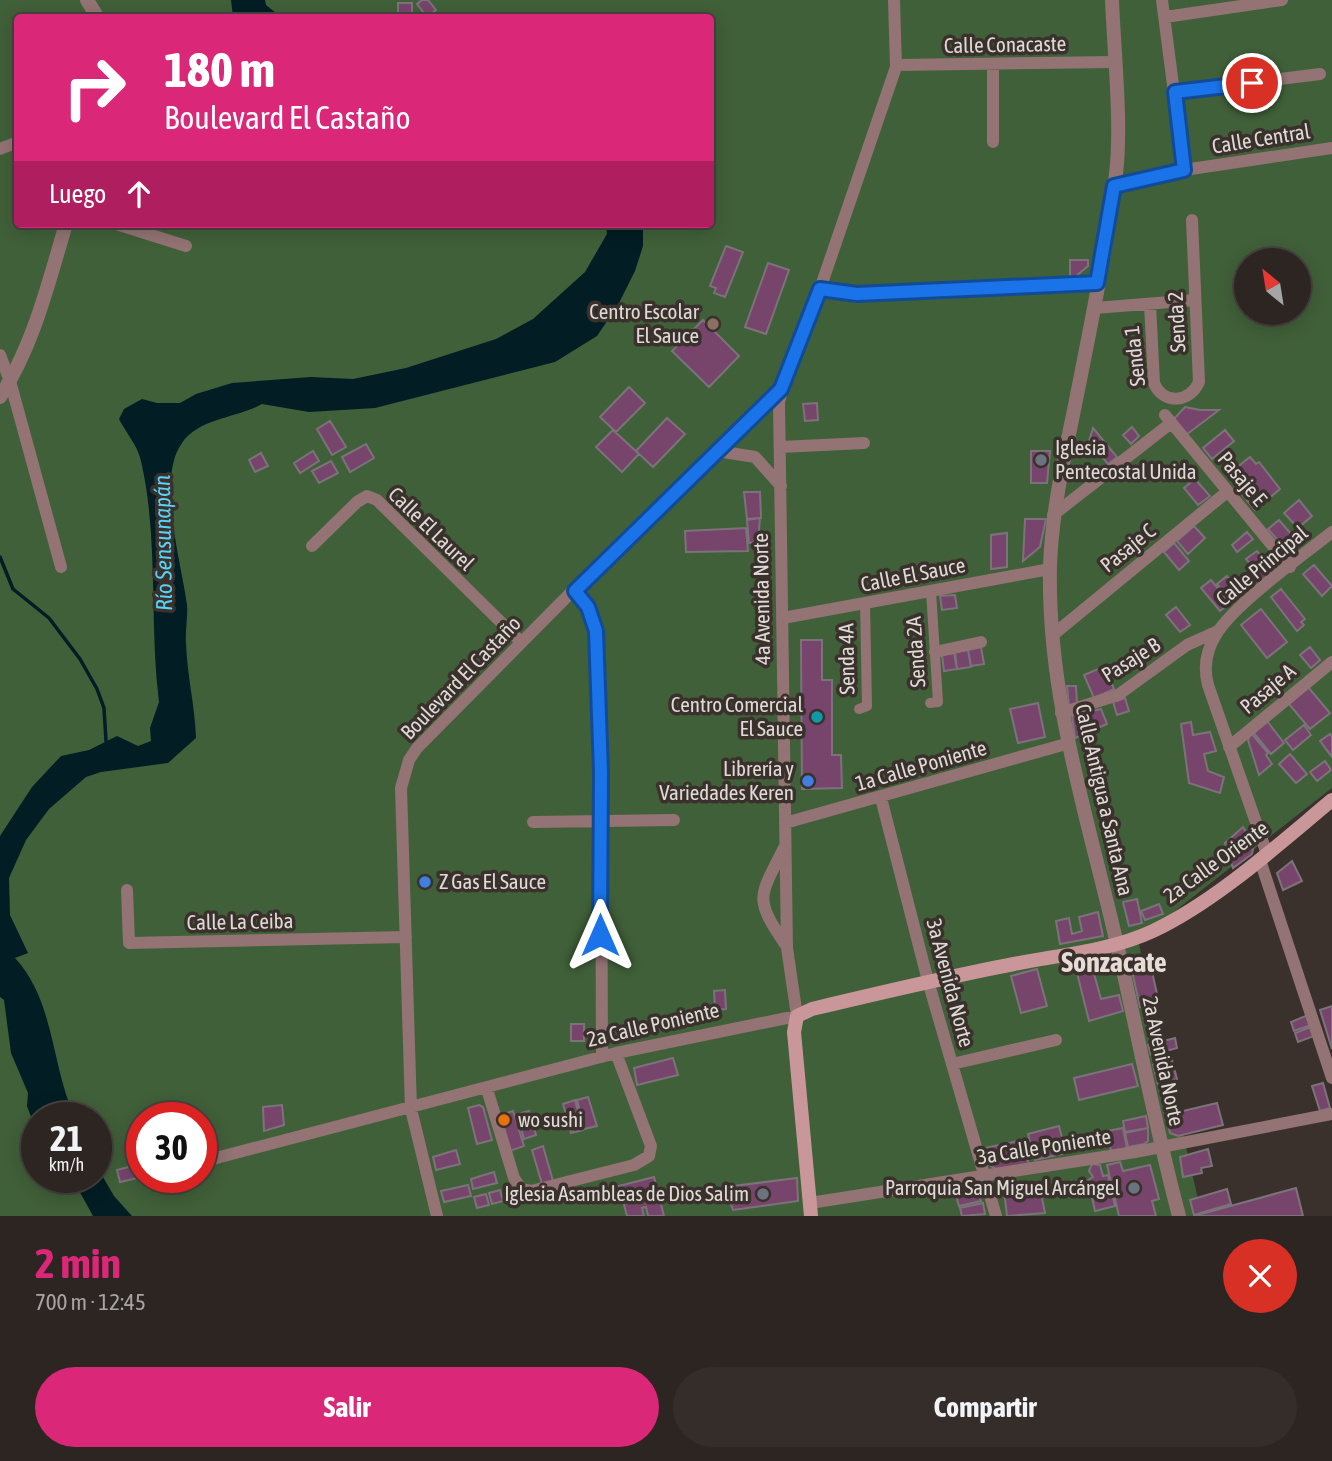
<!DOCTYPE html>
<html lang="es">
<head>
<meta charset="utf-8">
<style>
	:root { --surface:#2c2522; --page:#342d2a; --text:#f1f3f6; --muted:#a6a5a5; --line:#484240; --accent:#db2777 }
	body { margin:0; font-family:"Asap Condensed",sans-serif; background:var(--page); color:var(--text); height:100vh; display:flex; flex-direction:column; font-size:26px; white-space:nowrap }
	* { box-sizing:border-box; margin:0 }
	p { font-size:23px; color:var(--muted) }
	.icon { flex:none; width:38px; height:38px; fill:none; stroke:currentColor; stroke-width:2; stroke-linecap:round; stroke-linejoin:round }
	.map { position:relative; height:1216px; overflow:hidden }
	.side { display:flex; flex-direction:column; background:var(--surface); flex:1 }
	.side>* { flex:none }
	.hud { position:absolute; left:14px; top:14px; width:700px; height:214px; border-radius:7px; box-shadow:0 4px 18px #0003,0 0 0 2px var(--line); background:#db2777; color:#fff; overflow:hidden }
	.needle { width:46px; rotate:330deg }
	.fabs { position:absolute; left:1234px; top:248px; display:grid; gap:14px }
	.fabs a { display:grid; place-items:center; width:77px; height:77px; border-radius:50%; background:var(--surface); box-shadow:0 4px 18px #0003,0 0 0 2px var(--line); font-size:35px }
	.speed { position:absolute; left:21px; top:1102px; display:flex; gap:14px; font-size:35px; font-weight:700; text-align:center }
	.speed>* { display:grid; place-content:center; width:91px; height:91px; border-radius:50%; background:var(--surface); box-shadow:0 4px 18px #0003,0 0 0 2px var(--line); line-height:1 }
	.speed small { font-size:18px; font-weight:400 }
	.speed .limit { border:10px solid #d22; background:#fff; color:#111 }
	.pin { position:absolute; display:grid; place-items:center; width:60px; height:60px; color:#fff; margin:-30px; border:4px solid #fff; border-radius:50%; box-shadow:0 2px 7px #0007 }
	.me { position:absolute; width:77px; margin:-38px; rotate:0deg; stroke-linejoin:round; filter:drop-shadow(0 0 5px #0008) }
	.turn { display:flex; align-items:center; gap:24px; height:147px; padding:0 35px; font-size:32px }
	.turn .icon { width:91px; height:91px; stroke-width:2.5 }
	.turn b { display:block; font-size:49px; line-height:60px }
	.then { display:flex; align-items:center; height:66px; padding:0 35px; background:#0003; gap:14px; font-size:26px }
	.round { display:grid; place-items:center; flex:none; width:74px; height:74px; border-radius:37px; background:var(--page) }
	.overview { display:flex; align-items:center; justify-content:space-between; height:119px; padding:0 35px }
	h1 { font-size:42px; font-weight:700; line-height:52px; color:var(--accent) }
	.button { display:flex; gap:14px; margin-top:auto; padding:14px 35px }
	.button a { flex:1; height:80px; border-radius:42px; background:var(--accent); color:#fff; font-size:28px; font-weight:700; line-height:80px; text-align:center }
	.button a+a { background:var(--page); color:var(--text) }
	.map>svg:first-child { display:block }
</style>
</head>
<body>
<div class="map">
<svg width="1332" height="1216" viewBox="0 0 1332 1216">
	<rect width="100%" height="100%" fill="#3a312d"/>
	<path fill="#406039" fill-rule="evenodd" d="M0,0H1332V788L1138,940L1202,1216H0ZM18,18H710V224H18ZM1246,261H1298V313H1246ZM37,1118H96V1178H37ZM142,1118H201V1178H142Z"/>
	<path fill="#021d24" d="M231,0H265L266,5L281,17H233Z
		M606,224H643V246L635,271L618,305L597,336L555,362L375,408L309,412L262,404C238,418 199,418 182,443C156,478 182,565 187,605C188,618 185,631 186,643C187,675 195,706 196,738L168,763L101,772L86,777L49,809L26,840L9,878L10,915L28,953L15,958C55,1001 51,1066 75,1118H37V1133L27,1106L28,1093L11,1053L4,1000L0,997V836L32,787L61,756L89,750L117,736L138,746L151,741L150,728L159,702C149,622 159,539 141,461C138,446 126,433 119,419L124,409L142,399L157,403H180L196,394L232,383L311,377L353,379L406,368L496,339L533,319L585,272L607,234Z
		M96,1165L114,1196L132,1216H93L72,1178H96Z"/>
	<g fill="none" stroke-linecap="round" stroke-linejoin="round">
		<path stroke="#021d24" stroke-width="3.5" d="M0,557L13,589L49,618L80,659L97,689L104,708L106,741"/>
	</g>
	<path fill="#77446c" stroke="#7c737a" stroke-width="2" d="M422,0H428L436,10L427,17L417,4Z
		M398,3H412V18H398Z
		M726,246L743,252L725,297L714,293L716,288L710,286Z
		M1070,260H1088V266L1075,277H1070Z
		M768,263L789,270L766,334L745,327Z
		M703,320L739,356L709,387L672,351Z
		M629,387L645,403L616,432L600,417Z
		M817,403L818,420L805,421L803,404Z
		M1185,407L1200,410H1219L1186,435L1173,420Z
		M667,418L685,434L653,467L636,451Z
		M330,421L346,447L332,455L317,429Z
		M1132,427L1139,436L1131,444L1123,435Z
		M1093,428L1117,457L1108,464L1089,441Z
		M613,430L639,454L622,472L596,447Z
		M1225,430L1234,441L1212,459L1203,448Z
		M366,444L374,458L350,472L342,457Z
		M313,451L319,461L300,473L294,463Z
		M1031,451H1050L1047,483H1031Z
		M261,453L268,466L255,472L249,460Z
		M1250,457L1256,464L1259,462L1280,489L1255,510L1236,487L1239,484L1230,473Z
		M331,461L338,473L319,483L312,471Z
		M1195,479L1210,496L1198,505L1184,488Z
		M744,492H760L761,518L747,519Z
		M1299,500L1312,516L1298,528L1284,513Z
		M760,518L758,542L749,543L747,520Z
		M1025,519H1046L1040,547L1023,561Z
		M1279,520L1298,542L1287,551L1268,529Z
		M1194,526L1205,538L1188,554L1177,541Z
		M746,528L748,551L686,552L685,531Z
		M1247,532L1253,539L1237,552L1232,545Z
		M1007,533V567L991,569V535Z
		M1174,543L1189,561L1179,570L1164,552Z
		M1257,551L1275,573L1265,582L1246,559Z
		M1314,565L1332,586L1322,596L1303,574Z
		M1227,576L1239,591L1230,599L1217,584Z
		M1211,580L1230,603L1220,611L1201,588Z
		M1281,589L1305,619L1301,622L1304,625L1297,631L1271,597Z
		M955,595L957,608L942,610L940,596Z
		M1176,607L1190,625L1180,632L1166,615Z
		M1261,609L1287,642L1267,658L1241,625Z
		M801,640H822V680H832V755H841L842,788L802,789Z
		M981,647L984,664L971,666L968,650Z
		M1310,647L1320,660L1311,668L1300,655Z
		M968,650L971,667L957,669L955,652Z
		M954,653L957,669L944,671L942,655Z
		M1105,666L1114,689L1094,698L1084,675Z
		M1067,686H1076L1077,705L1069,706Z
		M1308,687L1330,713L1310,729L1288,703Z
		M1125,698L1129,711L1117,715L1113,702Z
		M1038,703L1045,737L1018,743L1010,709Z
		M1101,709L1107,724L1075,738L1072,716Z
		M1267,721L1284,743L1271,754L1253,732Z
		M1191,722L1193,735L1210,732L1216,751L1204,754L1208,771L1224,777L1220,793L1189,783L1181,724Z
		M1304,725L1311,735L1293,750L1285,740Z
		M1251,733L1268,753L1266,755L1272,764L1259,775L1248,740Z
		M1330,734L1332,737V757L1320,741Z
		M1290,754L1307,774L1296,783L1279,764Z
		M1325,761L1331,770L1317,781L1310,772Z
		M1243,827L1254,845L1252,854L1233,868L1225,843Z
		M1292,861L1302,881L1283,890L1277,873Z
		M1137,899L1142,923L1129,926L1123,902Z
		M1159,904L1163,914L1145,920L1141,911Z
		M1098,912L1103,936L1060,944L1056,921L1069,918L1072,934L1082,931L1079,917Z
		M1101,955L1108,965L1093,970L1101,999L1119,995L1123,1011L1089,1021L1074,961Z
		M1149,958L1159,1003L1140,1007L1130,962Z
		M1037,969L1047,1006L1021,1013L1011,976Z
		M725,990L726,1009L715,1010L714,991Z
		M1332,1006V1049L1320,1010Z
		M1308,1015L1311,1025L1294,1031L1291,1022Z
		M571,1024H584V1041H571Z
		M1311,1027L1314,1036L1298,1042L1295,1033Z
		M1175,1038L1177,1048L1151,1055L1148,1045Z
		M673,1058L678,1075L637,1085L634,1068Z
		M1172,1060L1177,1079L1158,1084L1153,1065Z
		M1132,1064L1138,1086L1079,1100L1074,1078Z
		M1323,1083L1330,1108L1320,1111L1312,1086Z
		M588,1097L597,1126L584,1129L577,1100Z
		M575,1100L583,1130L571,1133L563,1104Z
		M1217,1103L1223,1125L1178,1136L1170,1133L1166,1115Z
		M282,1105L284,1125L264,1131L263,1107Z
		M479,1105L483,1107L492,1140L477,1144L468,1108Z
		M513,1111L524,1146L510,1151L500,1115Z
		M529,1111L536,1135L524,1139L517,1114Z
		M1146,1116L1148,1128L1125,1132L1123,1121Z
		M1059,1126L1066,1153L1035,1160L1028,1134Z
		M1123,1128L1127,1148L1111,1151L1107,1131Z
		M1148,1128V1141L1144,1144L1128,1147L1125,1133Z
		M1023,1140L1029,1165L1000,1171L989,1165L985,1148Z
		M543,1146L553,1181L542,1184L532,1150Z
		M1208,1149L1212,1166L1201,1168L1202,1173L1183,1177L1180,1157Z
		M456,1150L460,1164L436,1170L433,1157Z
		M1120,1162L1123,1171L1150,1165L1159,1199L1152,1201L1156,1216H1119L1107,1165Z
		M140,1164L142,1177L120,1182L117,1170Z
		M1092,1164L1100,1165L1103,1176L1108,1175L1115,1206L1095,1211L1088,1180L1093,1177L1089,1171Z
		M494,1172L497,1183L473,1189L471,1179Z
		M654,1177L664,1216H648L646,1207L642,1208L644,1216H627L619,1186Z
		M797,1178L798,1201L733,1210L725,1187Z
		M1039,1183L1045,1213L1007,1216L1004,1191Z
		M468,1185L471,1196L444,1202L441,1191Z
		M1296,1188L1303,1216H1194Z
		M970,1189L978,1193L981,1201L959,1206L955,1193Z
		M1227,1189L1231,1204L1194,1215L1190,1200Z
		M500,1190L503,1201L492,1204L489,1193Z
		M486,1194L489,1205L477,1208L474,1197Z
		M983,1203L985,1214L962,1216L960,1208Z"/>
	<g fill="none" stroke-linecap="round" stroke-linejoin="round">
		<path stroke="#937374" stroke-width="10" d="M930,703L938,702L931,591
			M859,709L867,706L865,603"/>
		<path stroke="#937374" stroke-width="12" d="M1162,0L1184,170
			M1165,17L1282,0
			M896,65L1114,62
			M993,65V142
			M1175,92L1320,74
			M0,149L18,142
			M1114,186L1184,170L1332,148
			M116,224L186,246
			M820,289L857,294L1097,283
			M1150,304L1154,383C1163,405 1190,403 1199,382L1192,220
			M1095,308L1195,300
			M0,355L10,381L61,567
			M1165,415L1290,567
			M781,447L864,443
			M717,451L755,457L781,486
			M1053,515L1171,423
			M312,546L357,502L367,496L377,500L521,642
			M575,591L588,607L596,631L601,772L602,1057
			M783,618L1050,569
			M1054,634L1227,492
			M935,652L981,642
			M1061,713L1118,695L1187,645L1218,631
			M1229,747L1332,662
			M881,798L928,981L996,1216
			M533,822L674,820
			M785,823L1066,744
			M784,848C758,899 754,898 787,947
			M1267,854L1208,685C1203,666 1206,650 1217,633C1236,603 1302,556 1332,532
			M1260,860L1332,1078
			M127,890L129,943L406,937
			M952,1064L1056,1040
			M487,1089L514,1178L521,1189L531,1191L634,1165L649,1156L651,1146L616,1053
			M201,1162L616,1053L797,1016L787,948L779,402L786,375L820,289L896,67L894,0
			M810,1203L1135,1152L1332,1114
			M437,1216L411,1109L401,788L409,760L417,748L626,537L781,389"/>
		<path stroke="#937374" stroke-width="14" d="M87,0L98,18
			M1112,0C1114,52 1122,124 1116,174C1106,250 1091,325 1076,400C1065,455 1052,509 1050,566C1047,696 1088,818 1117,944C1138,1034 1155,1126 1179,1216
			M0,397C34,344 48,284 66,224"/>
		<path stroke="#c99799" stroke-width="14" d="M811,1216L794,1032L797,1016L812,1009C879,993 946,977 1014,964C1059,955 1110,951 1153,931C1215,902 1279,844 1332,800"/>
	</g>
	<g fill="none" stroke-linecap="round" stroke-linejoin="round">
		<g stroke="#114b97" stroke-width="18">
			<path id="route" d="M600,935L601,772L596,631L588,607L575,591L781,389L820,289L857,294L1097,283L1114,186L1184,170L1175,92L1252,83"/>
		</g>
		<use href="#route" stroke="#1a73e8" stroke-width="12"/>
	</g>
	<circle fill="#8d6e63" stroke="#3a312d" stroke-width="2.5" cx="713" cy="324" r="7"/>
	<g fill="#6b7280" stroke="#3a312d" stroke-width="2.5">
		<circle cx="1041" cy="460" r="7"/>
		<circle cx="1134" cy="1188" r="7"/>
		<circle cx="763" cy="1194" r="7"/>
	</g>
	<circle fill="#0f9aa8" stroke="#3a312d" stroke-width="2.5" cx="817" cy="717" r="7"/>
	<g fill="#3f7fe0" stroke="#3a312d" stroke-width="2.5">
		<circle cx="808" cy="781" r="7"/>
		<circle cx="425" cy="882" r="7"/>
	</g>
	<circle fill="#e8710a" stroke="#3a312d" stroke-width="2.5" cx="504" cy="1120" r="7"/>
	<g text-anchor="middle" stroke-width="7" stroke-linejoin="round" paint-order="stroke">
		<g font-size="21" fill="#e0dad7" stroke="#3a312d">
			<text transform="translate(1005 45) rotate(-1)" y="7">Calle Conacaste</text>
			<text transform="translate(1261 139) rotate(-9)" y="7">Calle Central</text>
			<text transform="translate(1177 322) rotate(-93)" y="7">Senda 2</text>
			<text transform="translate(1135 356) rotate(-96)" y="7">Senda 1</text>
			<text transform="translate(1242 479) rotate(50)" y="7">Pasaje E</text>
			<text transform="translate(431 529) rotate(44)" y="7">Calle El Laurel</text>
			<text transform="translate(1128 548) rotate(-39)" y="7">Pasaje C</text>
			<text transform="translate(1262 566) rotate(-40)" y="7">Calle Principal</text>
			<text transform="translate(913 575) rotate(-11)" y="7">Calle El Sauce</text>
			<text transform="translate(762 599) rotate(-91)" y="7">4a Avenida Norte</text>
			<text transform="translate(916 652) rotate(-94)" y="7">Senda 2A</text>
			<text transform="translate(847 659) rotate(-91)" y="7">Senda 4A</text>
			<text transform="translate(1131 660) rotate(-32)" y="7">Pasaje B</text>
			<text transform="translate(461 678) rotate(-46)" y="7">Boulevard El Castaño</text>
			<text transform="translate(1268 689) rotate(-40)" y="7">Pasaje A</text>
			<text transform="translate(921 766) rotate(-16)" y="7">1a Calle Poniente</text>
			<text transform="translate(1104 800) rotate(77)" y="7">Calle Antigua a Santa Ana</text>
			<text transform="translate(1216 862) rotate(-36)" y="7">2a Calle Oriente</text>
			<text transform="translate(240 922) rotate(-1)" y="7">Calle La Ceiba</text>
			<text transform="translate(950 983) rotate(75)" y="7">3a Avenida Norte</text>
			<text transform="translate(653 1025) rotate(-13)" y="7">2a Calle Poniente</text>
			<text transform="translate(1163 1061) rotate(78)" y="7">2a Avenida Norte</text>
			<text transform="translate(1044 1147) rotate(-9)" y="7">3a Calle Poniente</text>
		</g>
		<g font-size="21" fill="#e0dad7" stroke="#3a312d" text-anchor="end">
			<text x="699" y="319">Centro Escolar<tspan x="699" dy="24">El Sauce</tspan></text>
			<text x="1055" y="455" text-anchor="start">Iglesia<tspan x="1055" dy="24">Pentecostal Unida</tspan></text>
			<text x="803" y="712">Centro Comercial<tspan x="803" dy="24">El Sauce</tspan></text>
			<text x="794" y="776">Librería y<tspan x="794" dy="24">Variedades Keren</tspan></text>
			<text x="439" y="889" text-anchor="start">Z Gas El Sauce</text>
			<text x="518" y="1127" text-anchor="start">wo sushi</text>
			<text x="1120" y="1195">Parroquia San Miguel Arcángel</text>
			<text x="749" y="1201">Iglesia Asambleas de Dios Salim</text>
		</g>
		<g font-size="23" font-style="italic" fill="#57d3f7" stroke="#3a312d">
			<text transform="translate(163 543) rotate(-91)" y="8">Río Sensunapán</text>
		</g>
		<g font-size="28" font-weight="bold" fill="#e8dcd6" stroke="#3a312d">
			<text x="1114" y="972">Sonzacate</text>
		</g>
	</g>
</svg>
<div class="fabs">
<a><svg class="needle" viewBox="-14 -14 28 28"><path d="M0-13l5 13h-10z" fill="#e53935"/><path d="M0 13l5-13h-10z" fill="#a6a5a5"/></svg></a>
</div>
<div class="speed"><div>21<small>km/h</small></div><div class="limit">30</div></div>
<div class="pin" style="left:1252px;top:83px;background:#d93025"><svg class="icon" aria-label="arrive" viewBox="0 0 24 24"><path d="M6 21V4h12l-3 4 3 4H6"/></svg></div>
<svg class="me" style="left:600px;top:935px" viewBox="-20 -20 40 40"><path d="M0-17L14 15 0 8-14 15z" fill="#1a73e8" stroke="#fff" stroke-width="4"/></svg>
<div class="hud">
<div class="turn"><svg class="icon" aria-label="right" viewBox="0 0 24 24"><path d="M7 20v-9h11M14 6l5 5-5 5"/></svg><div><b>180 m</b>Boulevard El Castaño</div></div>
<div class="then">Luego<svg class="icon" aria-label="ahead" viewBox="0 0 24 24"><path d="M12 20V5M6 11l6-6 6 6"/></svg></div>
</div>
</div>
<section class="side">
<div class="overview"><div><h1>2 min</h1><p>700 m · 12:45</p></div><a class="round" style="background:#d93025;color:#fff"><svg class="icon" aria-label="close" viewBox="0 0 24 24"><path d="M6 6l12 12M18 6L6 18"/></svg></a></div>
<div class="button"><a>Salir</a><a>Compartir</a></div>
</section>
</body>
</html>
